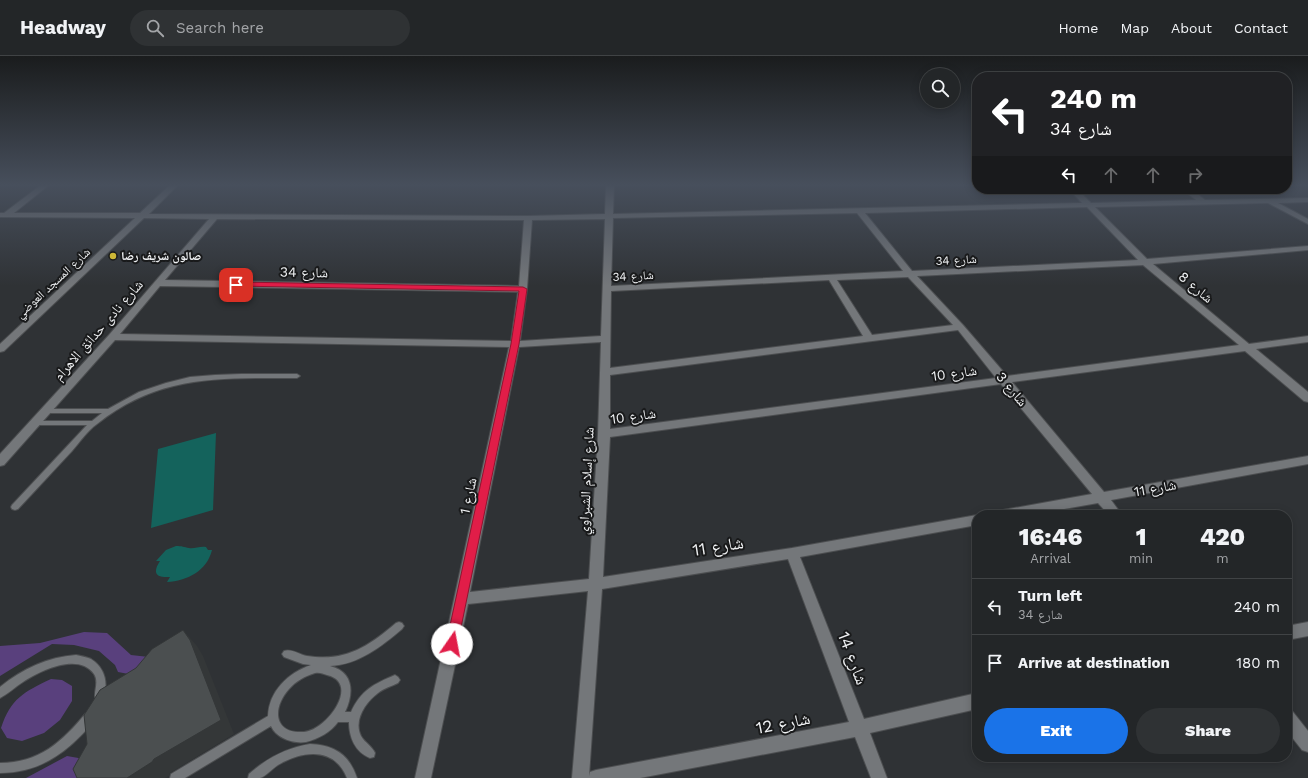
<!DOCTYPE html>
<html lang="en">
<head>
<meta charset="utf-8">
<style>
	:root { --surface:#232628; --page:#2f3234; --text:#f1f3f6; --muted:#a3a5a8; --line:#404345; --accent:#1a73e8 }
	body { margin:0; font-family:"Work Sans","Noto Naskh Arabic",sans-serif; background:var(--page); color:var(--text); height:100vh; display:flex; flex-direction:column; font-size:15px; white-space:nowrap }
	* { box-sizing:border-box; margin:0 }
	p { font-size:13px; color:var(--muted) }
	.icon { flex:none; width:22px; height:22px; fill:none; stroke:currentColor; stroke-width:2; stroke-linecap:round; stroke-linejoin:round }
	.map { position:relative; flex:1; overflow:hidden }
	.panel { position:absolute; left:972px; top:454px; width:320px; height:252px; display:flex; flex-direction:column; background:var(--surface); border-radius:16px; box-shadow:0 2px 10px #0003,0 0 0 1px var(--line) }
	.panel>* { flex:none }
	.top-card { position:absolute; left:972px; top:16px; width:320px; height:122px; border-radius:16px; box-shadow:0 2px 10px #0003,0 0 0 1px var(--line); background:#202124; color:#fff; overflow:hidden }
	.fabs { position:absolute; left:920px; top:12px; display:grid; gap:8px }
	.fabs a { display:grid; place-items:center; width:40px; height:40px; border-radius:50%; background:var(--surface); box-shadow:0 2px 10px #0003,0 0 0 1px var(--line); font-size:20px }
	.pin { position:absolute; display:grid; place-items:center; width:34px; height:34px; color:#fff; margin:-17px; border-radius:8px; box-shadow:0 2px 6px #0006 }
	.me { position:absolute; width:44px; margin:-22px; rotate:12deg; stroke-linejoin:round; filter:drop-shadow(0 0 3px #0008) }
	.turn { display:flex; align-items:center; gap:14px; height:84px; padding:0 12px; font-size:18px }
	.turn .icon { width:52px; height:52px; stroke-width:2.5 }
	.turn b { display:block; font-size:28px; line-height:34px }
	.lanes { display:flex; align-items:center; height:38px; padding:0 12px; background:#0003; justify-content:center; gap:20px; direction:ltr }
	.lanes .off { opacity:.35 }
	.eta { display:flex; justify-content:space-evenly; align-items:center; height:68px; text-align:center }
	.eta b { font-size:24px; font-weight:800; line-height:28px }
	.primary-button { display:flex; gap:8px; margin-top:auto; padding:8px 12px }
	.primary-button a { flex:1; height:46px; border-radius:24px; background:var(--accent); color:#fff; font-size:16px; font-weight:800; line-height:46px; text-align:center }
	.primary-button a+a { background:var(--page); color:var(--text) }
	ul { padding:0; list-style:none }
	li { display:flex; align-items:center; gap:12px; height:56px; padding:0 12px; border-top:1px solid var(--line) }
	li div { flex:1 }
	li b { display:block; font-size:15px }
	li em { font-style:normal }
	header { display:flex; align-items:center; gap:24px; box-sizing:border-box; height:56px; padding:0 20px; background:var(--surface); border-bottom:1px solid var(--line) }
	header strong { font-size:19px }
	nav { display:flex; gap:22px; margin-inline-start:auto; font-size:14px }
	.search { width:280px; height:36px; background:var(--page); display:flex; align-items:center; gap:10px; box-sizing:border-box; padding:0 14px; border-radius:22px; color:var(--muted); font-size:15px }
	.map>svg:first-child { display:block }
</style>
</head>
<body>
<header>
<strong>Headway</strong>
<div class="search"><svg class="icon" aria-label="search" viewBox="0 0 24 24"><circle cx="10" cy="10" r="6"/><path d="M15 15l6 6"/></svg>Search here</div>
<nav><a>Home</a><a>Map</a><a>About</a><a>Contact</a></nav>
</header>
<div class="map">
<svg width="1308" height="722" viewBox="0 0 1308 722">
	<rect width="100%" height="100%" fill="#2f3235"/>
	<path fill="#59407d" d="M84,576L107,577L131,599L176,604L160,624L118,616L115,609L99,595L74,589L52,588L0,620V590L40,587Z
		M51,623L62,624L72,630V645L60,664L44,677L22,685L7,682L1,672C11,642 24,636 51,623Z
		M67,700L107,707L101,722H26Z"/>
	<path fill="#14635c" d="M216,377L213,454L151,472L158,393Z
		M176,490C182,490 184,491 189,492C194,493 200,490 206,491L208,494H212C207,515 187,525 167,526L170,521C156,522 152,517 160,505H156L166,494Z"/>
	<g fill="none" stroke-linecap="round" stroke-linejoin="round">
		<g stroke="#4c4e50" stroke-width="2">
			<path id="service" d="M241,318H297L300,320L297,322C222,322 159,318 97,368C87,375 80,386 72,395C54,414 36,434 18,453L15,454L12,453L11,451L12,449L87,369H35L31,367L33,365H92L102,357H44L43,355L44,353H108L139,336L166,327L190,321L215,319Z
				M399,566L402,567L404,570L402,573C382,590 358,609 330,610C354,616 354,637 345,656H351C361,634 374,628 395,619L398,621L400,624L398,627C392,630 384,632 378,637C366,646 353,664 361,680C365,687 372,690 375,697L374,701L370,702C355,696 349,681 349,666H338C331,676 318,683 306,686C293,688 276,682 271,670L185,722H170L171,718L268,660C269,635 288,617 311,609L303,608L284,601L282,598L284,595C291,592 300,599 307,600C345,606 368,591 396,567ZM315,617C320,616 323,618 327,619C361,627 327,674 304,676C273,678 272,652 289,633C296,625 305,620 315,617Z
				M76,599C80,600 87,601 91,603C106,612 109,630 102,645L99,647L96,645C92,637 100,627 94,618C78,596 40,615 23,626C15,631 8,638 0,642V631C22,613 48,601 76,599Z
				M90,656L94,657L95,661L94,665C69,695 41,717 0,717V707C39,707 62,686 86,657Z
				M310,688C334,689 349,698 357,722H347C334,690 302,695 278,709C273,712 265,721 260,722C257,722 251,722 248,722L249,718C267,702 286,692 310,688Z"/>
		</g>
		<g stroke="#4c4e50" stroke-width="2">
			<path id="minor" d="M41,129H49L14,157H140L170,129H178L149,158L528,160L605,158L606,129H614L613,158L1082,147L1069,133H1077L1091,147L1196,144L1182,133H1191L1205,144L1308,142V146L1278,147L1308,163V168L1268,147L1095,151L1147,203L1308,190V194L1153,208L1249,288L1308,280V286L1256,293L1308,336V346L1304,345L1245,295L1012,326L1104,436L1308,400V408L1111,444L1122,459H1109L1098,447L1030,459H997L999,455L1003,454L1092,438L1001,328L610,381L603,521L792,492L977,459V469L800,501L864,663L977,637V653L870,677L887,722H871L855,681L640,722H572L588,535L468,548L431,722H415L509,291L115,284L4,409L0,410V398L109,279L209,163L144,162L4,295L0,296V288L135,162L0,161V157H4ZM1087,151L1138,204L912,215L865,157ZM857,157L903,215L611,230L613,162ZM217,163L524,164L519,230L165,224ZM605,163L601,280L520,285L527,233L532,164ZM1143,209L1239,289L1007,320L963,269L917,220ZM908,221L953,269L872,279L837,224ZM829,224L863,280L610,312L611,235ZM160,230L518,236L511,285L120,278ZM958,274L996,322L610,373V319ZM601,286L598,378L589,523L470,536L519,291ZM788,503L849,666L596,714L590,716L589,720L602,533Z
				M1308,566V580L1287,584V570Z
				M1287,654L1293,656L1308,675V696L1302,694L1287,675Z"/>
		</g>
		<use href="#service" fill="#74777a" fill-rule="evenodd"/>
		<use href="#minor" fill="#74777a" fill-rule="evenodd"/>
	</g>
	<path fill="#343738" d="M183,574L197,590L203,600L234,678L170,717L169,720L165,722H127L154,703Z"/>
	<path fill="#4b4f50" stroke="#343738" d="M183,574L190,584L221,664L154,703L152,706L127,722H77L73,713L87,688L84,659L100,634L136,612L152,593Z"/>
	<linearGradient id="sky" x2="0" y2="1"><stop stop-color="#1a1c1d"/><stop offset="0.56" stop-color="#474f5c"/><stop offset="1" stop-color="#474f5c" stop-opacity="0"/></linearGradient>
	<rect width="1308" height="230" fill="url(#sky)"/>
	<path fill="#e11d48" stroke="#92132f" d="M236,226L523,231L527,233L519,288L457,591L452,593L448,591L446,588L511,288L519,235L234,230L233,229Z"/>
	<circle fill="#ceb837" stroke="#191a1b" stroke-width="1.5" cx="113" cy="200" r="4"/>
	<g text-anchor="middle" stroke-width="4" stroke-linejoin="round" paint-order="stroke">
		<g font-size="12" font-weight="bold" fill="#f0f2f4" stroke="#191a1b" text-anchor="start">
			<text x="121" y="204">صالون شريف رضا</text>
		</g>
		<g font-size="12" fill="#f0f2f4" stroke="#191a1b">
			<text transform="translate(956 204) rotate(-3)" y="4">شارع 34</text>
			<text transform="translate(633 220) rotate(-3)" y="4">شارع 34</text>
			<text transform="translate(53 227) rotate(-43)" y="4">شارع المسجد العوضي</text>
		</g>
		<g font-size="14" fill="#f0f2f4" stroke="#191a1b">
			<text transform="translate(304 216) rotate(1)" y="5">شارع 34</text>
			<text transform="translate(1196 231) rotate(40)" y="5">شارع 8</text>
			<text transform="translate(98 274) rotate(-49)" y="5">شارع نادى حدائق الاهرام</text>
			<text transform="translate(954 317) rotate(-8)" y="5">شارع 10</text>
			<text transform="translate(1012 333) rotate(50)" y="5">شارع 3</text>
			<text transform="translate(633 360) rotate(-8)" y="5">شارع 10</text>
			<text transform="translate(586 425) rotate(-87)" y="5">شارع إسلام الشبراوي</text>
			<text transform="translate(1155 432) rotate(-10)" y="5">شارع 11</text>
			<text transform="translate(468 440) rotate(-78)" y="5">شارع 1</text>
		</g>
		<g font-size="17" fill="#f0f2f4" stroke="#191a1b">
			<text transform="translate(718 490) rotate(-9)" y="6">شارع 11</text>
			<text transform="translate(853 602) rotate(69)" y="6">شارع 14</text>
			<text transform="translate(783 667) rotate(-11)" y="6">شارع 12</text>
		</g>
	</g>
</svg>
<div class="fabs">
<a><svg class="icon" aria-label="search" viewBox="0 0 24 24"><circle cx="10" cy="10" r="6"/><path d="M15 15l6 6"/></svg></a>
</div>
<div class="pin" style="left:236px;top:229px;background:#d93025"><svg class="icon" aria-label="arrive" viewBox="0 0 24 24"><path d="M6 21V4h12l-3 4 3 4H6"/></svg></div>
<svg class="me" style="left:452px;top:588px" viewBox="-20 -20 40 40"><circle r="19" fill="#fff"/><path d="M0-13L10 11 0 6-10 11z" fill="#e11d48"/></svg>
<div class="top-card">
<div class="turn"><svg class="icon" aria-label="left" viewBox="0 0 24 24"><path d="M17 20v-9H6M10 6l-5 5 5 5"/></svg><div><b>240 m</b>شارع 34</div></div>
<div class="lanes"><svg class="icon" aria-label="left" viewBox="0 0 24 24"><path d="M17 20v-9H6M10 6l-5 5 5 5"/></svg><svg class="icon off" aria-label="ahead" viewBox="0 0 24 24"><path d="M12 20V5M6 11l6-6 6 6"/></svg><svg class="icon off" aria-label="ahead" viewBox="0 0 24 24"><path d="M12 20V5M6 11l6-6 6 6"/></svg><svg class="icon off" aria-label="right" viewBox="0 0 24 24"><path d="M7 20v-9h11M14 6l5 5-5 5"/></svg></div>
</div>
<section class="panel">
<div class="eta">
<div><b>16:46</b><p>Arrival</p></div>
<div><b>1</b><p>min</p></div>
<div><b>420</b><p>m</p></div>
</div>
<ul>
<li><svg class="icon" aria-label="left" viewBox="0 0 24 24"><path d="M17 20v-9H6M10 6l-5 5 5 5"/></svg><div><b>Turn left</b><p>شارع 34</p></div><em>240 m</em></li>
<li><svg class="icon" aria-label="arrive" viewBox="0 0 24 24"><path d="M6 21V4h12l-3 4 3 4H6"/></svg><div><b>Arrive at destination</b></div><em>180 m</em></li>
</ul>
<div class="primary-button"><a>Exit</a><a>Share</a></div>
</section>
</div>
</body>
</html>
